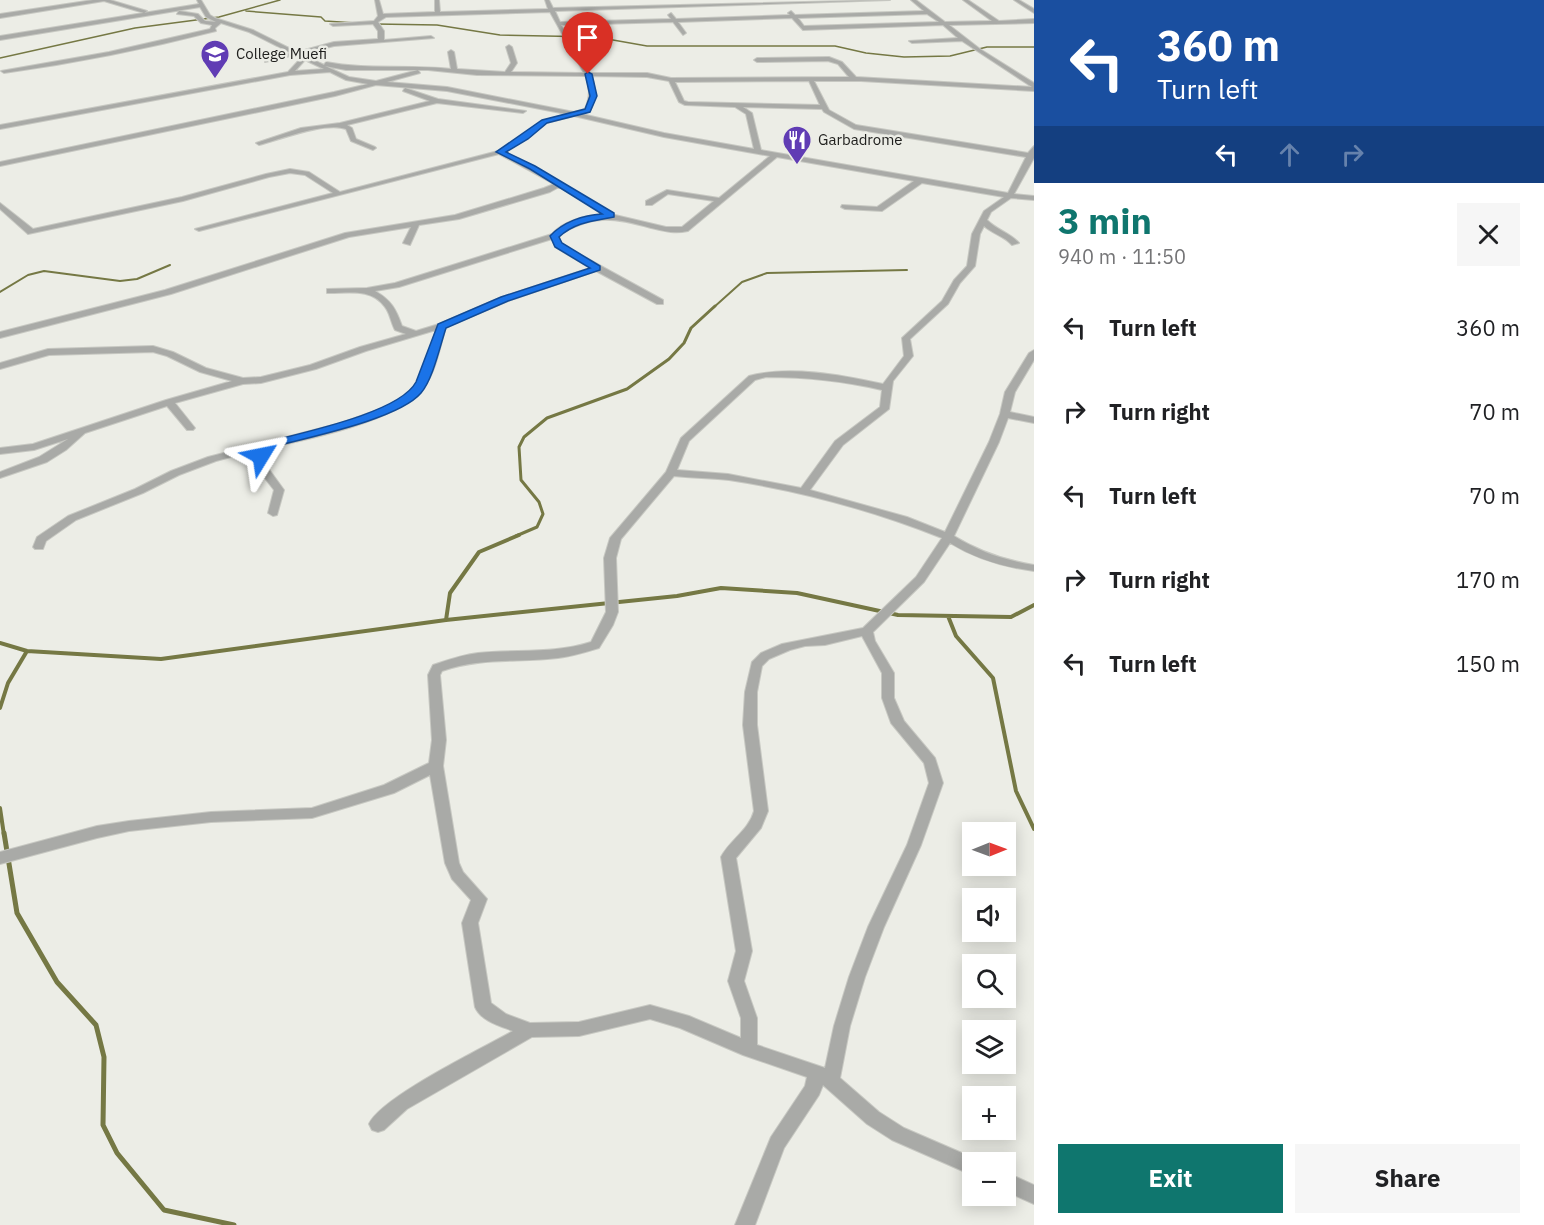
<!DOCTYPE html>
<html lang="en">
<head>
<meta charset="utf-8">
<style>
	:root { --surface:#fff; --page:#f6f6f6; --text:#202124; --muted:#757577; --accent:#0f766e }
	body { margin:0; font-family:"IBM Plex Sans",sans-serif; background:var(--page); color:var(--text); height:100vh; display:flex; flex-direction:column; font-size:22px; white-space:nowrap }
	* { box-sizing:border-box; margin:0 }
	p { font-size:20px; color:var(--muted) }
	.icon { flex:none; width:33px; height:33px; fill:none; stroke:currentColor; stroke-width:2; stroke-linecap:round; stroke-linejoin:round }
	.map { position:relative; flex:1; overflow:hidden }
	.details { display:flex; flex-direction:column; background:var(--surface); width:510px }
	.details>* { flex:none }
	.hud { background:#1a4fa0; color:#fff; overflow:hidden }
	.needle { width:39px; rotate:89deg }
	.buttons { position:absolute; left:962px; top:822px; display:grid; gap:12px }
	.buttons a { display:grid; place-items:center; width:54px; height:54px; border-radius:0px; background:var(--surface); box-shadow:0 3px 15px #0003; font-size:30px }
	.pin { position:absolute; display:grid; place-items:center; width:51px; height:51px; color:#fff; margin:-62px -26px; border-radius:50% 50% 50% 0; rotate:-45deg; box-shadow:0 0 6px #0007 }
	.pin .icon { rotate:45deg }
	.me { position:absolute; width:66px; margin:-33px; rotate:55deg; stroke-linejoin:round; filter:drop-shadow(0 0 4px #0008) }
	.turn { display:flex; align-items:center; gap:21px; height:126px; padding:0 24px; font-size:27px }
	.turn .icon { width:78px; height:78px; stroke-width:2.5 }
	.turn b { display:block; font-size:42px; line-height:51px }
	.lanes { display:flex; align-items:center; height:57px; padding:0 24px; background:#0003; justify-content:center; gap:30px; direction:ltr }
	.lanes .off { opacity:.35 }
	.round { display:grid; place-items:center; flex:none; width:63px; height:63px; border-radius:0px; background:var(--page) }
	.summary { display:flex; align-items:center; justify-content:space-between; height:102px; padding:0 24px }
	h1 { font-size:36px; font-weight:800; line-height:45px; color:var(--accent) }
	.primary-button { display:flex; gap:12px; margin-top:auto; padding:12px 24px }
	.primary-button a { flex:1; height:69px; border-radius:0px; background:var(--accent); color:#fff; font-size:24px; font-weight:800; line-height:69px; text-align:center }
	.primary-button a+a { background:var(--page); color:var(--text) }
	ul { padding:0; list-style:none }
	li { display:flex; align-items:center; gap:18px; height:84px; padding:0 24px }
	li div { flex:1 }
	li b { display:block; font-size:22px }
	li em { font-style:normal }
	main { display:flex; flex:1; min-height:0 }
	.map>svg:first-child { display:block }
</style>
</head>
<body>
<main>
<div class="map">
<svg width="1034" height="1225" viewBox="0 0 1034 1225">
	<rect width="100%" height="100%" fill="#ecede6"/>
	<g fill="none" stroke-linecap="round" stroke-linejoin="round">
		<path stroke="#757844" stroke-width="1.5" d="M246,11L321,17L325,21L356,23
			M376,24L437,25L500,35L596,37L647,46H835L866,53L904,57L950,56L987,47H1034
			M0,58L135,28L219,17L280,0"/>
		<path stroke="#757844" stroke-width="2" d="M0,292L28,275L44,271L120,281L137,279L170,265
			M713,308L742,282L767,273L907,270"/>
		<path stroke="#757844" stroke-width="3" d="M516,536L537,527L543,514L539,502L521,480L519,447L524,437L547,418L627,389L669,359L684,343L691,328L715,306"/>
		<path stroke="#757844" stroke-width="4" d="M948,616L956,636L993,678L1016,791L1034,829
			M446,620L450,593L479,552L519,535
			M0,643L27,651L161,659L446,620L677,596L721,588L797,593L898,615L1011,617L1034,605
			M0,708L8,683L27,651
			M0,808L4,835"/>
		<path stroke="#757844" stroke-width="5" d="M4,833L17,913L57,982L96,1025L104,1057L103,1125L117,1153L164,1210L234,1225"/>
		<g stroke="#c7c8c2" stroke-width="2">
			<path id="minor" d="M93,0H110L147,11L144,13L104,1L0,18V14Z
				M197,0H201L210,15L215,18L253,30L297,52L334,42L378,39V31L373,24L333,26L330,24L374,21L378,16L375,0H379L383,14L435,12V0H439L440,12L548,9L545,0H549L553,8L890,0L555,11L560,22L671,19L668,15L671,13L676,19L790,15L788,13L791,11L795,15L924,11L911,0H916L945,22L992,21L963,0H968L999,21L1034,19V23L949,25L980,49L1034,83V91L861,81H814L829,110L856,125L1028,153L1034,146V158L1014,194L1034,196V200L1011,198L991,212L987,220C997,230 1010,233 1019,243L1012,245C1004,236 993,234 984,226L980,234L975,266L960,283L948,304L910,339L913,356L893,381L889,409L843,445L810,490L907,517L945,532L989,442L1000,414L1005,392L1029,353L1034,350V360L1015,392L1010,412L1034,417V423L1008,418L999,442L954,536C980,552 1004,560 1034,565V571C1003,567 976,559 950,543L924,582L873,632L875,641L894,673V698L904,721L935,758L943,783L921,845L884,927L865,977L850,1026L840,1078L879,1112L904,1128L978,1160L980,1162H972V1175L892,1140L867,1124L823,1085L819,1095L784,1148L755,1225H735L771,1137L805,1086L807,1077L743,1055L680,1028L650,1019L579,1036L532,1037L407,1109L384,1130L378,1132L372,1130L369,1124C381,1097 483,1048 513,1031C500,1026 481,1021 475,1007L462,923L471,900L452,879L445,863L430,775L394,793L312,818L211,822L129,831L97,838L0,864V852L97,826L129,821L211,812L312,808L384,785L429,763L432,740L428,675L433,665C448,660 462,655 478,653C516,649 554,654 591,642L606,612L604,558L610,538L666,472L681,438L749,376C789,365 842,375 883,384L904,356L902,338L942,301L954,280L967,266L972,234L984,211L1004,197L922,183L882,211L845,209L841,207L842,205L877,207L914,181L777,157L688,231C674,234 664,231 651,228C616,218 593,214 561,234L559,236L561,244L663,300V304H657L596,271L508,301L446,327C439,349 436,374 421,391C397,421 306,440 268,448V468L284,490L277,515L273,516L268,513L274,490L257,468V450L216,461L179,475L143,493L76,520L46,541L43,549H35L33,547L37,537L68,516L135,489L171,471L208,457L341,423L386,407L403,398L414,389L421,377L436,330L366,351L316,369L261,383L243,384L175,403L195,428L193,430H187L167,406L85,433L66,450L47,462L0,478V472L39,457L68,439L34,450L0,454V448L33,444L166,400L232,381L200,372L167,356L153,352L49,355L0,369V363L48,349L153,346L173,352L206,368L243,378L261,377L310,365L360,347L406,334L395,330C391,323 390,313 385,307C372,288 349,293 330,293H327V289L367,288L395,283L552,234C564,220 587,215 605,214L559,187L550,192L459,219L419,225L410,245L403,243L411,227L349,237L171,294L0,338V332L165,290L345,233L455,215L544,188L554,184L499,154L199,231L195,229L333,193L305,175L290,173L269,177L183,201L28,234L0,209V203L33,229L182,197L266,174L290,169L309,172L340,192L498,151L523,136L542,121L566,114L447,91L376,85L335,96L0,166V162L334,92L368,84L346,80L330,72L290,75L0,129V125L288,72L301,58L296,55L265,62V60L291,53L249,32L221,23L215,28L216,31C146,49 76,63 4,73L1,71L109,52L210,29L212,25L201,23L194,16L177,14L179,11L198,14L205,21L216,22L206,17L200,7L0,40V36L199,4ZM550,12L584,73L511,72L517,63L512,47L509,45L506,47L511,63L505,72L457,69L454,52L451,50L448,52L451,69C409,64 367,70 326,62L324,65L302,54L334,46L434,38L431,36L384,40V31L378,22L386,17ZM927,14L939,22L804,26L798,18ZM792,18L803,30L943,25L958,38L909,41L912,43L962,41L1032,87L856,77L842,62L829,57L757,58L754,60L757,62L828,61L838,64L849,77L671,78L647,73H590L561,25L673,22L683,35L686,33L678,22ZM305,60L324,69L295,71ZM325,66L346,70H428L477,75L586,76C590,88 590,97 585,109L574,112L447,87L387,82L420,73L418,70L376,81L349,77ZM592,76L647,77L669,81L679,102L685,105L735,107L746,114L754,149L664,133L582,114L590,111C596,99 596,89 592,76ZM809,81L820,105L688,102L684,101L675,82ZM743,107L822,109L824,112L854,129L1026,157L1008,193L761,150L752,113ZM574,116L664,137L770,156L719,198L667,190L646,201V205H652L668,194L714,201L682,227H666L615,215L534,167L505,152L527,138L546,123ZM552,239L555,247L590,268L502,297L439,324L416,331L402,326C396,309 391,300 375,291L399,287ZM766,377C805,377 844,381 882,390L880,407L835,441L801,488L728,474L677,470L689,441L755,380ZM674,476C692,478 711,478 729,480C801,491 874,511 942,538L916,577L863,628L782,644L761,653L752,662L745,692L743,725L754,811C749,830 730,840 721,857L736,951L728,981L741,1018V1038L689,1016L650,1005L579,1022L530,1023L506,1014L491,1003L478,923L487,899L463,872L459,863L443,766L446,740L440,675L442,671C481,657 519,663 558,658C573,656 586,652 599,648L613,625L618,612L616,558L621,539ZM862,636L882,673V698L891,723L924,763L929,783L907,845L868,927L849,977L834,1026L825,1068L757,1045V1018L744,981L752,951L736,858L761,828L768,811L757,725V692L762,666L769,659L790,650L805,646L825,645Z
				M1014,0H1019L1034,9V13Z
				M405,88L438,99L526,111L523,113L437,103L347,125L352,128L356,139L375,147L376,148L373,150L351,141L346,129C324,122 282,139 259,145L256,143L301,128L340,123L430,101L403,91Z
				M1005,1172L1034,1185V1204L1005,1191Z"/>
		</g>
		<use href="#minor" fill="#a9aaa7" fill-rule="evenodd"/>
	</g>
	<path fill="#1a73e8" stroke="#114b97" stroke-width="1.5" d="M588,72L592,74L597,96L590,112L547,123L528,139L506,152L535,166L614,213V217C594,221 575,222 559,237L562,243L600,266V270L508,301L446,328C440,346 433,379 421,393C398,420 304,438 268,448L265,459H257L255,456L259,444C295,434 399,414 416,382L438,324L501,297L590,268L555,247L550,236C563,222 583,215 602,214L530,169L496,152L542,120L585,109L590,96L585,74Z"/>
	<defs>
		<g id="university-pin" transform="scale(1.5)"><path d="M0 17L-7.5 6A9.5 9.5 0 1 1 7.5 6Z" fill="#603cb4" stroke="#ecede6"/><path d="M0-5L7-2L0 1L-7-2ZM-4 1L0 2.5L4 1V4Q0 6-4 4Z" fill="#fff"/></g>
		<g id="restaurant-pin" transform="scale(1.5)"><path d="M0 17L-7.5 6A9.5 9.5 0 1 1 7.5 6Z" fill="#603cb4" stroke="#ecede6"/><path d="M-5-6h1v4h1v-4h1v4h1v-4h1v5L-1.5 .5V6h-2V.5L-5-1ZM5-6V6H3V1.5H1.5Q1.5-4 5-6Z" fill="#fff"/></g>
	</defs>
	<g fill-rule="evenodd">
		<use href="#university-pin" x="215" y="54"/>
		<use href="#restaurant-pin" x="797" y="140"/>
	</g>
	<g text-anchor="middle" stroke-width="5" stroke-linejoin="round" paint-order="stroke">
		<g font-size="15" fill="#20201e" stroke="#ecede6" text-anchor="start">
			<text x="236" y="59">College Muefi</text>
			<text x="818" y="145">Garbadrome</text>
		</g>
	</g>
</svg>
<div class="buttons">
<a><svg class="needle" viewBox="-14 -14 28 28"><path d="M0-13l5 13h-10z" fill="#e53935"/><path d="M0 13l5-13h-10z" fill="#757577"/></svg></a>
<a><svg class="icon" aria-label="sound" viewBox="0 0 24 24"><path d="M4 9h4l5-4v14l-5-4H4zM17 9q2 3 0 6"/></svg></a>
<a><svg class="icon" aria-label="search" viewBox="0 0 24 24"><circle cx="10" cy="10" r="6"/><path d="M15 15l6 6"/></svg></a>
<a><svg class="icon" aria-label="layers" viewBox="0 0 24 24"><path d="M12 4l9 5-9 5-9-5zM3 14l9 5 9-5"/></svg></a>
<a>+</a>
<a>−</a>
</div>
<div class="pin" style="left:588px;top:74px;background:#d93025"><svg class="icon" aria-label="arrive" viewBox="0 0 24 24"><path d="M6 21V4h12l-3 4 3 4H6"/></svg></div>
<svg class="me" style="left:261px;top:456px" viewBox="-20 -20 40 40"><path d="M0-17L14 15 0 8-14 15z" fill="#1a73e8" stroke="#fff" stroke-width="4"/></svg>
</div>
<section class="details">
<div class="hud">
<div class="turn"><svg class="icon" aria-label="left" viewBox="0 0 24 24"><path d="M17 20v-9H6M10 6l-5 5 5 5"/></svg><div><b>360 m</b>Turn left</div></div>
<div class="lanes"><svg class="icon" aria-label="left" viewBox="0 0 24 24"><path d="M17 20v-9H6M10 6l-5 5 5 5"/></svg><svg class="icon off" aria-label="ahead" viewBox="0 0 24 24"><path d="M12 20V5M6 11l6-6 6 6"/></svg><svg class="icon off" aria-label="right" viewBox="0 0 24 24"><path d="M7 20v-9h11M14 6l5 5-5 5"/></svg></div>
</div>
<div class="summary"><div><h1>3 min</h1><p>940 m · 11:50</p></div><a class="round"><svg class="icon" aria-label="close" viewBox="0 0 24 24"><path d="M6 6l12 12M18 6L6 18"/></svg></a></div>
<ul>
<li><svg class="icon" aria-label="left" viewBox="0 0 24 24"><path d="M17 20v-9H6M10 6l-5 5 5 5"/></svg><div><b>Turn left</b></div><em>360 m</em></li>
<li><svg class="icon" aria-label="right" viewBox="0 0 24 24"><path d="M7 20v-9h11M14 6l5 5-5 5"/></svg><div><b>Turn right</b></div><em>70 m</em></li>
<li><svg class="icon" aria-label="left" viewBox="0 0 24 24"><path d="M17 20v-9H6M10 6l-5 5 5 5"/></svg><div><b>Turn left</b></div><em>70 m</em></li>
<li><svg class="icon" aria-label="right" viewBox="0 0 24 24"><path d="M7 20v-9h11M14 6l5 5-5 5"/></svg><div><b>Turn right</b></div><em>170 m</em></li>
<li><svg class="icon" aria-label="left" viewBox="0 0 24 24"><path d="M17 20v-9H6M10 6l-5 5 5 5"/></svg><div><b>Turn left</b></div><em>150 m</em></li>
</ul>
<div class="primary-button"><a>Exit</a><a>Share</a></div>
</section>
</main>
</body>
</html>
